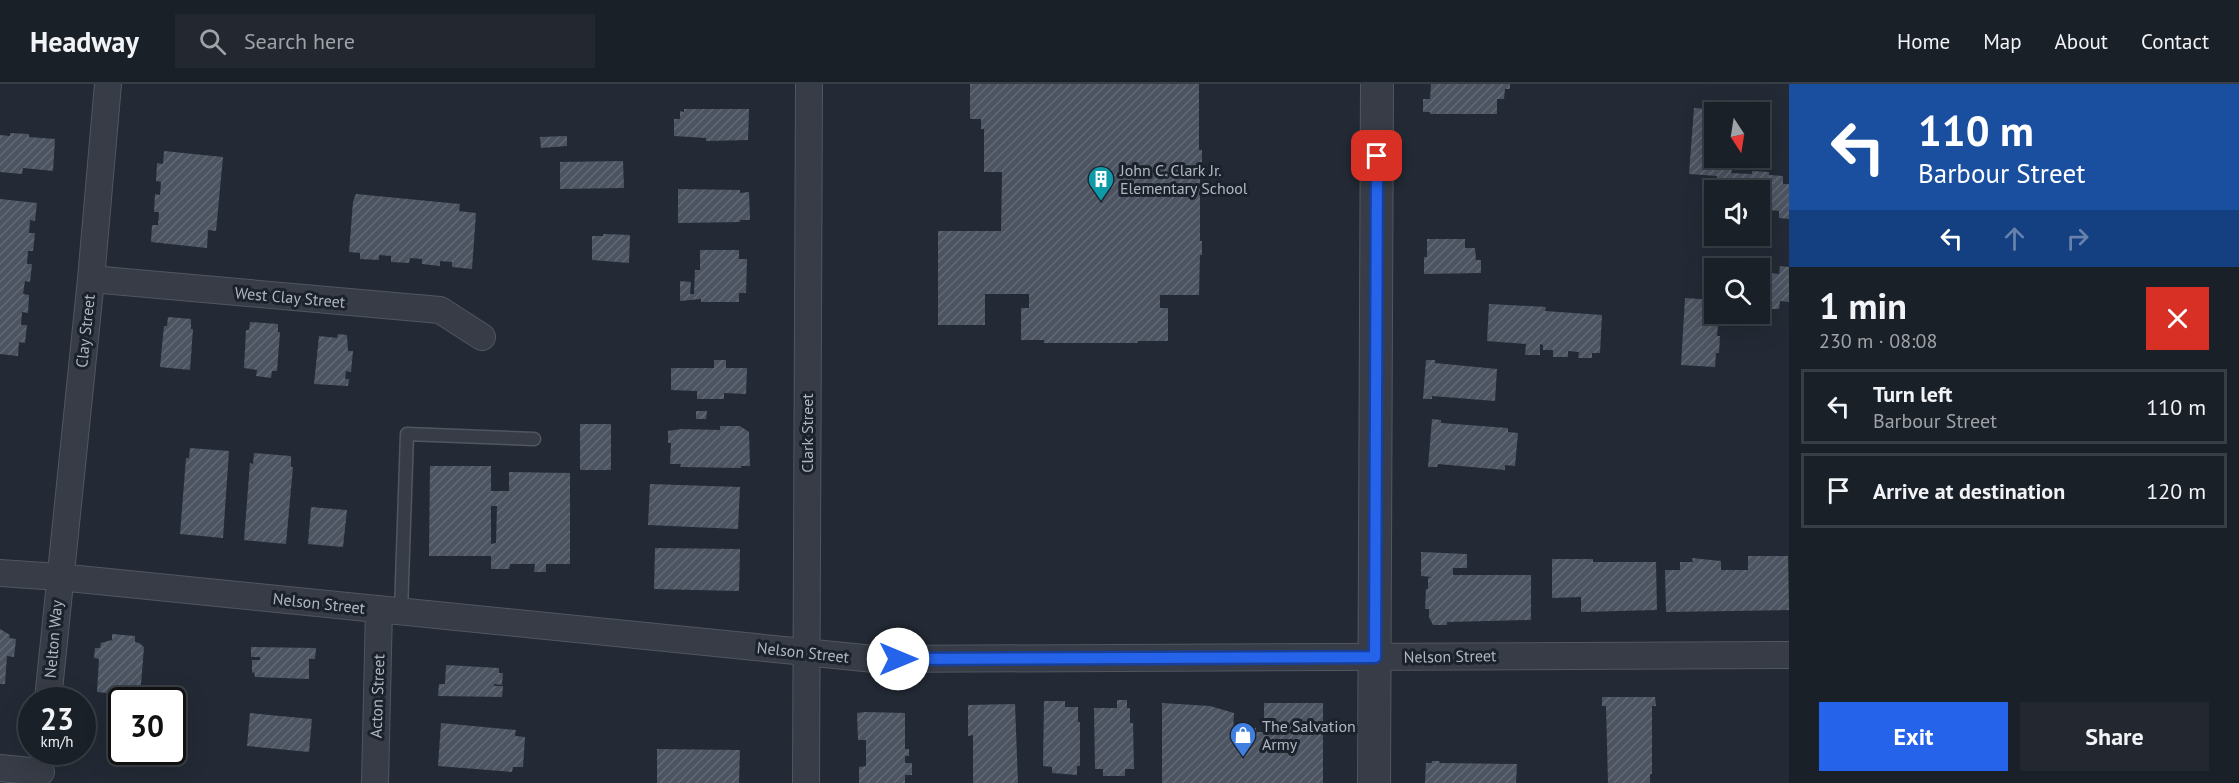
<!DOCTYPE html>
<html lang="en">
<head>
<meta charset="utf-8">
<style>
	:root { --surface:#1a2028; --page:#232830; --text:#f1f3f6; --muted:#9fa3a8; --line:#383e45; --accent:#2563eb }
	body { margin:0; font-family:"PT Sans",sans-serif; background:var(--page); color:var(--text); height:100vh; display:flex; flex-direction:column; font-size:22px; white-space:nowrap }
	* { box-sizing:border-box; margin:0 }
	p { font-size:20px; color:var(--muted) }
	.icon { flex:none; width:33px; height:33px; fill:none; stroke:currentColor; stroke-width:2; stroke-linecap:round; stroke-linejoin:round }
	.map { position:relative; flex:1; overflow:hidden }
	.drawer { display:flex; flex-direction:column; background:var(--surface); width:450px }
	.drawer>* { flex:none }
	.banner { background:#1a4fa0; color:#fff; overflow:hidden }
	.needle { width:39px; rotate:168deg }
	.controls { position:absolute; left:1704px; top:18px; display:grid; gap:12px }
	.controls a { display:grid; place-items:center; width:66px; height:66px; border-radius:0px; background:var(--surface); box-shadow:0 6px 24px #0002,0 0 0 2px var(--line); font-size:30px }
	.speed { position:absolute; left:18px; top:603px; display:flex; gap:12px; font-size:30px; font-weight:700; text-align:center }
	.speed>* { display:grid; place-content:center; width:78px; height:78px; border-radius:50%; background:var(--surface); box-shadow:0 6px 24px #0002,0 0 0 2px var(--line); line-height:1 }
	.speed small { font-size:15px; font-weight:400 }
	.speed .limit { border:3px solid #111; border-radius:9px; background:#fff; color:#111 }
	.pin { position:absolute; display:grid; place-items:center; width:51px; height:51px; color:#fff; margin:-26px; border-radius:12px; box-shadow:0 3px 9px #0006 }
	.me { position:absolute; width:66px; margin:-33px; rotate:90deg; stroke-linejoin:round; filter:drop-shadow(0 0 4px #0008) }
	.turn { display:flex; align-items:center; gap:21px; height:126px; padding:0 30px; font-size:27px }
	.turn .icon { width:78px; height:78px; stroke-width:2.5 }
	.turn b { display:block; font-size:42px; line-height:51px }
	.lanes { display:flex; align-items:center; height:57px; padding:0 30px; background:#0003; justify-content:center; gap:30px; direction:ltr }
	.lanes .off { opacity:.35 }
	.round { display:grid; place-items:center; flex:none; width:63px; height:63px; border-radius:0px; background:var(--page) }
	.headline { display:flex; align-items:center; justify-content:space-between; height:102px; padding:0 30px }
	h1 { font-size:36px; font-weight:600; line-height:45px }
	.button { display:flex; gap:12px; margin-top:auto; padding:12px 30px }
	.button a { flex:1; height:69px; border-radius:0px; background:var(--accent); color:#fff; font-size:24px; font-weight:600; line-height:69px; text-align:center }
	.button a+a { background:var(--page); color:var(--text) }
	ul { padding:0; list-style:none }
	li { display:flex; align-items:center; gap:18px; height:75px; margin:0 12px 9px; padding:0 18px; border:3px solid var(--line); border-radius:0px }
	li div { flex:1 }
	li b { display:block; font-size:22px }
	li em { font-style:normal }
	header { display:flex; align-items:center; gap:36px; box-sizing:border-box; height:84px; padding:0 30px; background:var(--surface); border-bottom:2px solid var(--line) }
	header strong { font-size:28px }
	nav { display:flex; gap:33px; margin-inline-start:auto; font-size:21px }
	.search { width:420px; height:54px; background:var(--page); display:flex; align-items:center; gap:15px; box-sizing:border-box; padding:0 21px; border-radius:0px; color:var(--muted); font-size:22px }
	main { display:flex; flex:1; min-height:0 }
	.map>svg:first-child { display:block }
</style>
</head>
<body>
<header>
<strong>Headway</strong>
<div class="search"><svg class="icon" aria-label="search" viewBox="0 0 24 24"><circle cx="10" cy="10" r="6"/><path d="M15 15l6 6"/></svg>Search here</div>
<nav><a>Home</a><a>Map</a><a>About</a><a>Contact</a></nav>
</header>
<main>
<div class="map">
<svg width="1789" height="699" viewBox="0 0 1789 699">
	<defs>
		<pattern id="building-hatch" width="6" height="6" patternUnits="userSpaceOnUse" patternTransform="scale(1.5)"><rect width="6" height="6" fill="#4c5461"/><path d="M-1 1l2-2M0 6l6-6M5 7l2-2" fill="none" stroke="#636a76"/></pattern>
	</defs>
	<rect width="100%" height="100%" fill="#232a35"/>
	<path fill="url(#building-hatch)" fill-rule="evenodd" d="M970,0H1199V66H1202V80H1200V157H1202V171H1200L1199,211H1160V224H1168V257H1138L1137,259H1044V256H1021V224H1029V210H985V241H938V147H1001L1002,88H984V45H981V35H970Z
		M1431,0H1510V5H1505L1504,15H1497V30H1430V28H1423V15H1430Z
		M1694,24L1728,26V28H1714V74H1725L1724,81L1732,86L1731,89L1752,90V87L1769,88V91L1783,92V100H1789V135L1779,134V127L1760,125V106H1716L1717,92L1689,90Z
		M684,25H749L748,56L706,57V54L674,52V35H680V27L684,28Z
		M10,49L29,50V53L55,55L53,87L23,84L22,90L0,88V51L10,52Z
		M567,52V62L541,64L540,53Z
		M164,67L223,73L216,147L208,146L207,164L151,158L152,141H158L159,128H154L155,110L160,111L161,98L156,97L157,79L163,80Z
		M623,77L624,104L560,105V78Z
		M678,105L740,106V109L749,108L750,136H740V138L678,139Z
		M356,110L460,120L459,127L476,129L472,185L452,183V178L440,177V182L422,180V175L410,174L409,179L391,178V172L379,171V176L360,175V169L349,168L353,118Z
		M0,115L37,119L35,137L30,136L29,149H35L33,167H28L27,180H32L30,198L25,197L23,210L29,211L28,229L22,228L21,241H27L25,259L19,258L18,272L0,270Z
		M603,150L630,151L629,179L592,176V152H603Z
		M1427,155H1465V164H1475L1476,176H1481V189L1424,190V173H1427Z
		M700,166H739V175H747L746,209H739V218H701V215L680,217V197L691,198L690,210H694L695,186H700Z
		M1780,182L1789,183V218L1780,217L1779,225H1760V188L1779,190Z
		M1685,214L1714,216V230H1719L1717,252H1720L1719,269H1716L1715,283L1681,281Z
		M1489,220L1546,223L1545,227L1602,231L1600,269H1592V274H1578L1579,268L1568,267V273H1553V266H1543V261L1540,260V271H1525L1526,260L1487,257Z
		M168,233L191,235V245H193L190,286L160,283L164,242H167Z
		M250,238L278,240V248H280L277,287H272L271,294L256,292L257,286L244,284L246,246H249Z
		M338,250L347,251L348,267H353L351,288L346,287L345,295H349L348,302L314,300L319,252L337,254Z
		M714,276H726V284H747L746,310L724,309V315H697V307L671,306V284H714Z
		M1426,276H1435V279L1497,285L1495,317L1432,312V315H1423Z
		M696,327H707L706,335H696Z
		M1432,335L1441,336V339L1508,344V348L1518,349L1515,382L1505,381V386L1438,380L1437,383H1428Z
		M580,340H611V386H580Z
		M720,342H740L749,348L750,382H741V384L680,383L681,380H670L671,359H668V347L682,345L720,346Z
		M190,364L229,367L223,454L180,450L186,374H189Z
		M254,369L291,372V383H293L286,460L244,456L250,379L253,380Z
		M430,382H491V407H509V388L570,389V480H546V488H534L535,480H510L509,485H491V472H429ZM491,422H497L496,459L491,460Z
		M650,400L740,403L738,445L648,441Z
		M311,423L347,426L343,463L308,460Z
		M655,464L740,465L739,507L654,505Z
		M1421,468L1467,470V484H1453V491H1531V536L1447,538V541H1433L1429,533V525H1425L1426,505H1428V494L1432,493L1421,492Z
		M1748,472H1788L1789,526L1666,528L1665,486H1680V478H1693L1692,474L1721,477V486H1748Z
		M1552,475H1593V478H1656L1657,526L1581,528V513L1552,514Z
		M0,545L10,551L9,554L16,555L14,573L7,572L5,600H0Z
		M112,550L135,552V558L139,559L144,563L140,612L131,611L130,616H106L107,609L97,608L99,575L94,574L95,564H100L101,559L112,556Z
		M251,563L316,564L315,575H309V595L255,593L254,588L252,589V576H260V573H251Z
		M446,581L499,584V589H503L502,601L494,600V602H503L502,613L438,612L439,600H445Z
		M1602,613H1655L1656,622H1652V690H1650V699H1608L1606,622H1602Z
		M1117,616H1127V624H1130V639H1133L1134,685H1125V692H1103V685H1095L1094,624H1117Z
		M1044,617H1065V623H1078V638H1080V682H1077V691L1052,689V683L1043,682Z
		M1162,619L1210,622L1234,629L1233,649L1242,648V644H1256V648H1264V619H1323V699H1162Z
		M1015,620L1018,699H973V651L968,652V621Z
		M865,628L905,629V665H909V672H905V679H912V691H905V699H859V683L866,682V656H858L857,629Z
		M250,629L312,635L309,668L247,662Z
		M441,639L516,646L515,652L525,653L523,683H513L512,688L438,682Z
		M657,665L740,666L739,699H657Z
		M1432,677H1439L1440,679L1517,680L1516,699H1425L1426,679H1432Z"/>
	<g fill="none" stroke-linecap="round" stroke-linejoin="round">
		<g stroke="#515761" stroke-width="15">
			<path id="service" d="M401,527L407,350L534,355"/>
		</g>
		<g stroke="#515761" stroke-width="28">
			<path id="minor" d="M91,195L440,226L482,253
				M0,489L59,493L874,575L1789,571
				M48,616L91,195L108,0
				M0,684L41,688
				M375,699L379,525
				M806,699L809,0"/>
		</g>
		<g stroke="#515761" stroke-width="34">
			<path id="tertiary" d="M1374,699L1377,0"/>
		</g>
		<use href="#service" stroke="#373c46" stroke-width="12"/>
		<use href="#minor" stroke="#373c46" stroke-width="26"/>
		<use href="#tertiary" stroke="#373c46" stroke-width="32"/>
	</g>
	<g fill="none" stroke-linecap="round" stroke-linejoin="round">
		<g stroke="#184099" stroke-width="15">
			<path id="route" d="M898,575L1375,573L1377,72"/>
		</g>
		<use href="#route" stroke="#2563eb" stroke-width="10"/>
	</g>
	<defs>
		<g id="building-pin" transform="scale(1.35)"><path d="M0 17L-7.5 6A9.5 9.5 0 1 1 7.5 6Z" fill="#0f9aa8" stroke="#1c222b"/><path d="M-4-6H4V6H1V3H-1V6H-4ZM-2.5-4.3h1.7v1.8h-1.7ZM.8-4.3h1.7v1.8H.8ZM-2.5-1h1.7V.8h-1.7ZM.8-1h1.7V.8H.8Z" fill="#fff"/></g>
		<g id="shop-pin" transform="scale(1.35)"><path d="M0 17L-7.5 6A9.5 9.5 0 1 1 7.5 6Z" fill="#3f7fe0" stroke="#1c222b"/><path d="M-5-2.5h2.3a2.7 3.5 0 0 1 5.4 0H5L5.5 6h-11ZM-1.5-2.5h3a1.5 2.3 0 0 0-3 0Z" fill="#fff"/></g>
	</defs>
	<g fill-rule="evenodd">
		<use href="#building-pin" x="1101" y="95"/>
		<use href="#shop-pin" x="1243" y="651"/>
	</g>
	<g text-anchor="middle" stroke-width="6" stroke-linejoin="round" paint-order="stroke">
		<g font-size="16" fill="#b1b7c2" stroke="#1c222b" text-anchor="start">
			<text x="1120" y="92">John C. Clark Jr.<tspan x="1120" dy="18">Elementary School</tspan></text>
			<text x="1262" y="648">The Salvation<tspan x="1262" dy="18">Army</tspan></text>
		</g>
		<g font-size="16" fill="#b1b7c2" stroke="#1c222b">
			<text transform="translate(290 213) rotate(5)" y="6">West Clay Street</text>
			<text transform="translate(85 247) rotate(-84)" y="6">Clay Street</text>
			<text transform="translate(807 349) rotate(-90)" y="6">Clark Street</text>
			<text transform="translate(319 519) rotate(6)" y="6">Nelson Street</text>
			<text transform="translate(53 555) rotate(-85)" y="6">Nelton Way</text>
			<text transform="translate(803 568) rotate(6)" y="6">Nelson Street</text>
			<text transform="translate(1450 572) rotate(-1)" y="6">Nelson Street</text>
			<text transform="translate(377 612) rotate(-88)" y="6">Acton Street</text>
		</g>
	</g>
</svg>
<div class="controls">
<a><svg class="needle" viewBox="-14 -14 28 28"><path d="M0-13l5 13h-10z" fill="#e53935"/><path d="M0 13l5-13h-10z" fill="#9fa3a8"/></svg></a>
<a><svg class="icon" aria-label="sound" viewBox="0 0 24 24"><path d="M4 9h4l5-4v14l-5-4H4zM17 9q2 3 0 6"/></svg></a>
<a><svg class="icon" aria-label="search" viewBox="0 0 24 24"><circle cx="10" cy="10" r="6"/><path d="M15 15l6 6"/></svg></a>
</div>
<div class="speed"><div>23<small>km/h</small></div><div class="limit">30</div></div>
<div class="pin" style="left:1377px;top:72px;background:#d93025"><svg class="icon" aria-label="arrive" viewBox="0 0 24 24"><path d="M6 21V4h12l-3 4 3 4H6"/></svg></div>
<svg class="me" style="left:898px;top:575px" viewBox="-20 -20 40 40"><circle r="19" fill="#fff"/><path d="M0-13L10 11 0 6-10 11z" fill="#2563eb"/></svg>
</div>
<section class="drawer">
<div class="banner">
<div class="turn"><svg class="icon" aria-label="left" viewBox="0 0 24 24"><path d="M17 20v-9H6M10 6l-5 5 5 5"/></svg><div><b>110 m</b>Barbour Street</div></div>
<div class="lanes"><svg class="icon" aria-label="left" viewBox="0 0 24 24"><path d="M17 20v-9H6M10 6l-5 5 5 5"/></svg><svg class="icon off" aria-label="ahead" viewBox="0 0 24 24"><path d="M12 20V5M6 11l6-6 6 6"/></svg><svg class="icon off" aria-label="right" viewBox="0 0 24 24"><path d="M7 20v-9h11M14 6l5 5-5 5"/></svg></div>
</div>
<div class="headline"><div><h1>1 min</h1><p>230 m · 08:08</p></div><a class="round" style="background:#d93025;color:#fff"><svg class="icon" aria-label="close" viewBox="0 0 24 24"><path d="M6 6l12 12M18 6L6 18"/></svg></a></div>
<ul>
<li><svg class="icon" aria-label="left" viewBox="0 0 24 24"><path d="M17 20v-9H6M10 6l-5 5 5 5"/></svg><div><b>Turn left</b><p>Barbour Street</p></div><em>110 m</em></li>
<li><svg class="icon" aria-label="arrive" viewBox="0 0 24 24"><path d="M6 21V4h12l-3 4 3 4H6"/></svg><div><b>Arrive at destination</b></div><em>120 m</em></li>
</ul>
<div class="button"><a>Exit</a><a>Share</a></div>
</section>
</main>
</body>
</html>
